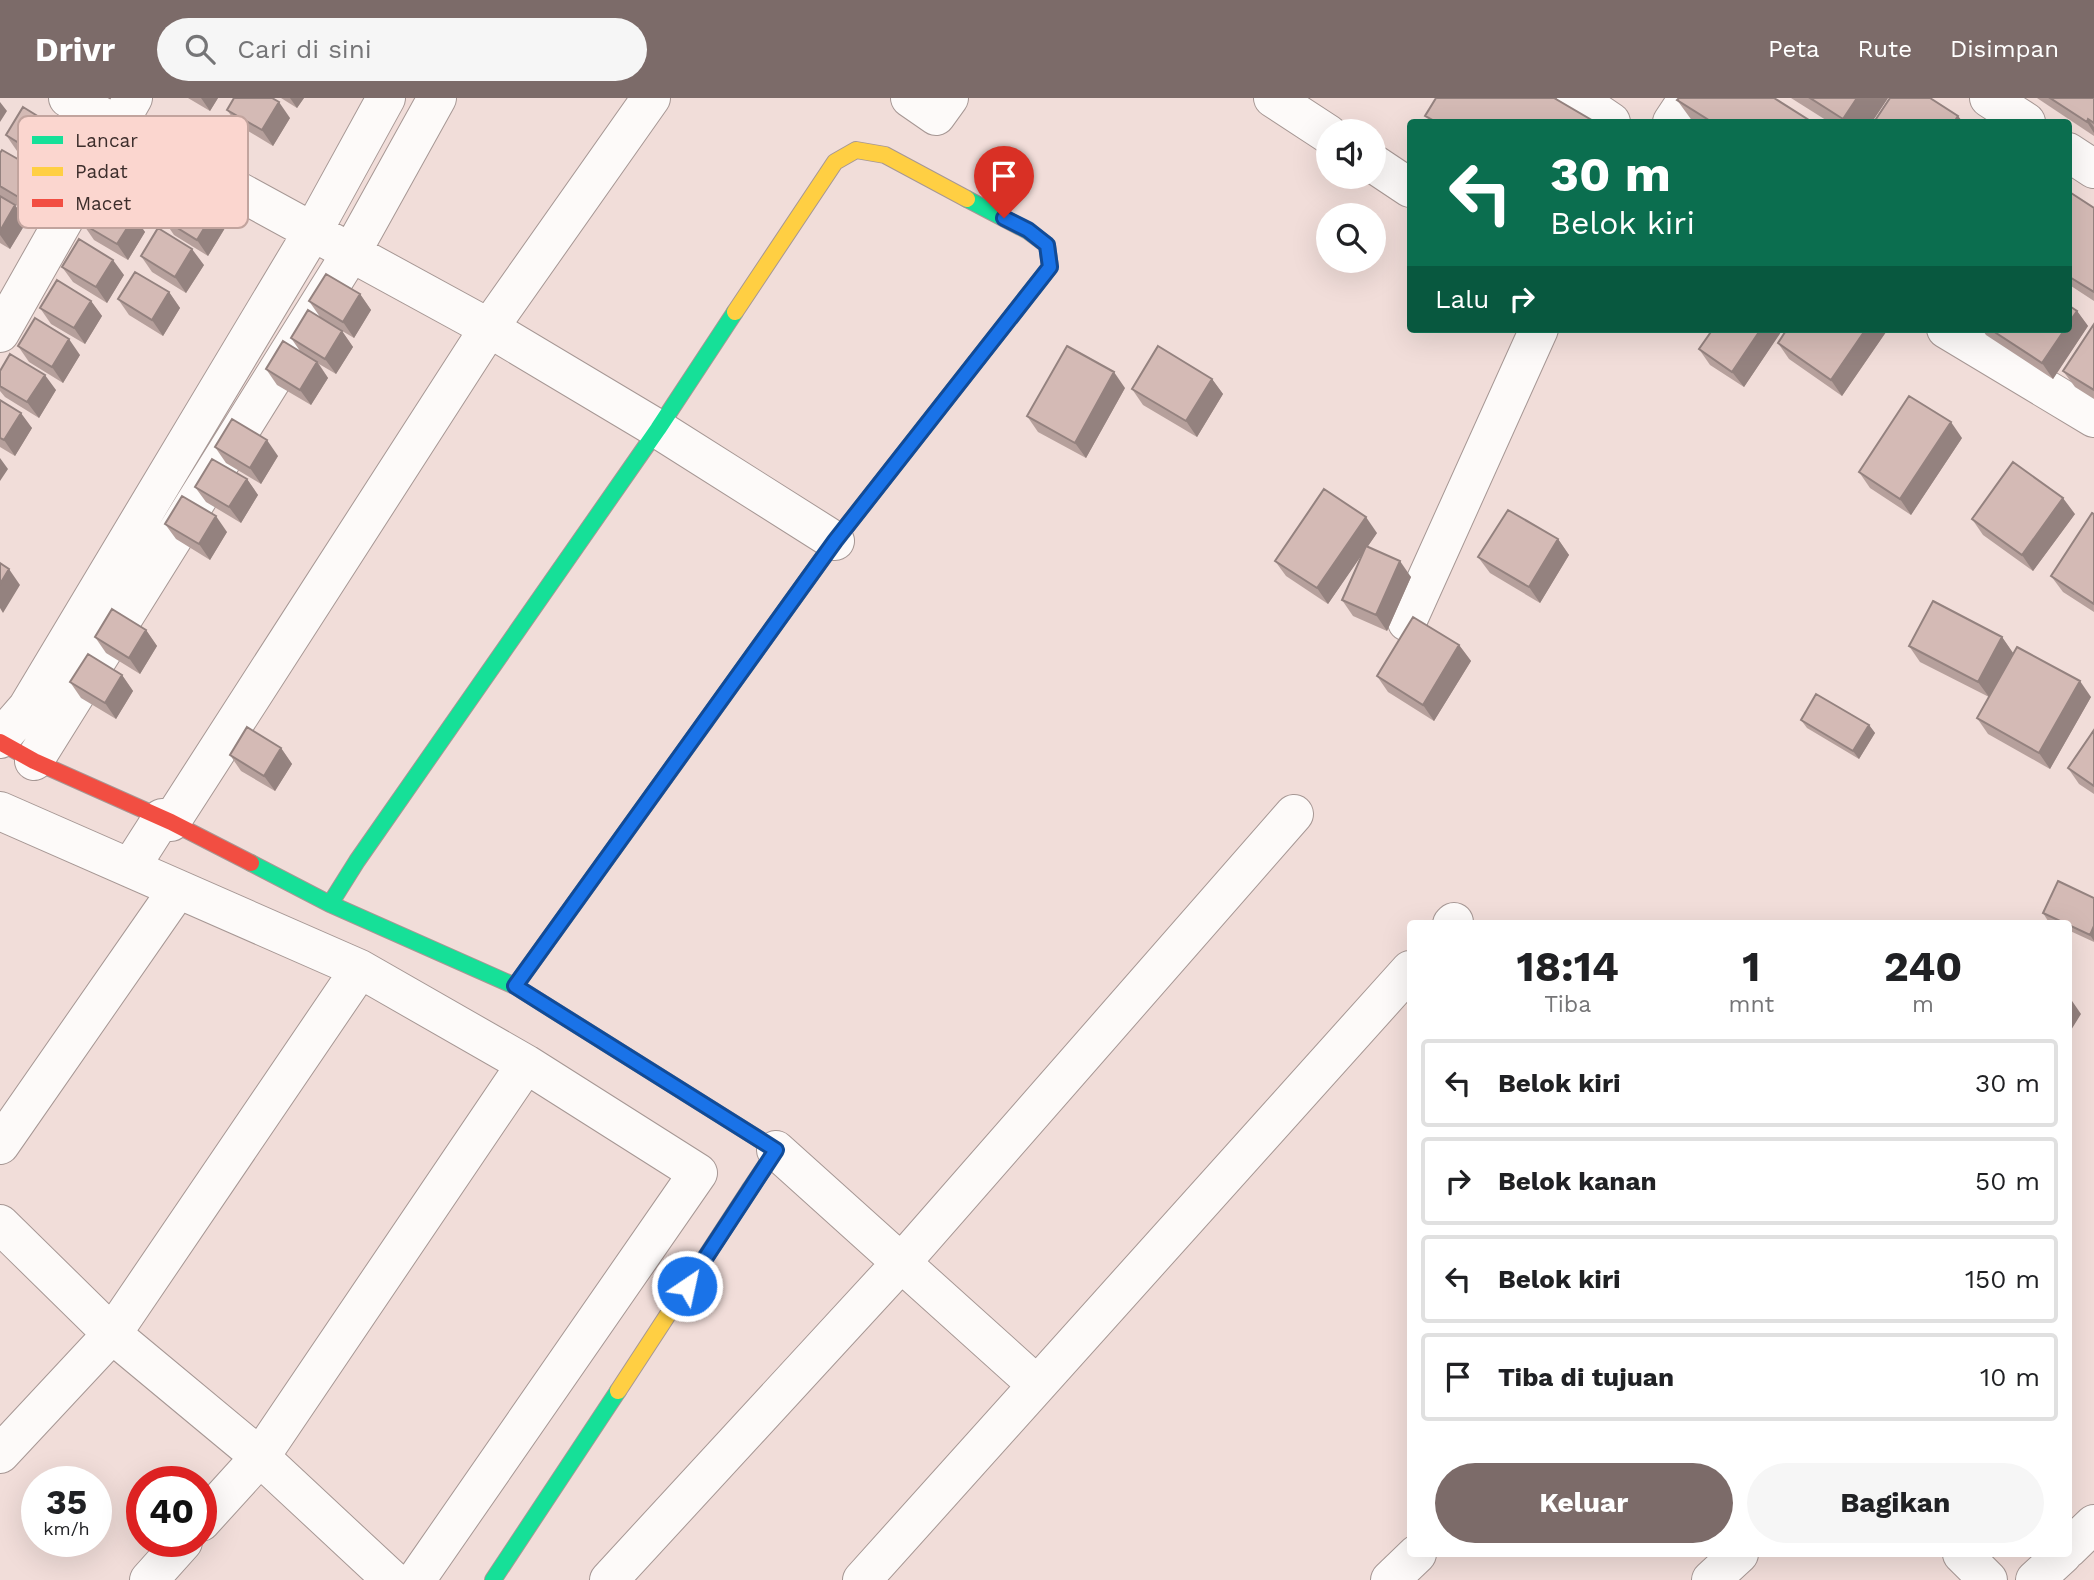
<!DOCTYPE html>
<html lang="id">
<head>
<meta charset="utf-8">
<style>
	:root { --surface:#fff; --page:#f6f6f6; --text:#202124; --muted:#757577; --line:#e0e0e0; --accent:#7c6b69 }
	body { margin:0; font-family:"Work Sans",sans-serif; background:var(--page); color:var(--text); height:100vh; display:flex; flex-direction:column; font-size:26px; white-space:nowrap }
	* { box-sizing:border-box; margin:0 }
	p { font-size:23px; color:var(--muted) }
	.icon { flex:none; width:38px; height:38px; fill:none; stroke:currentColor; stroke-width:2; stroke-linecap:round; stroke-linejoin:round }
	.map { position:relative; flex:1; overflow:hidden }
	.side { position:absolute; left:1407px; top:822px; width:665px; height:637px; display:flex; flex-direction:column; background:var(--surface); border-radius:7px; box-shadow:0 7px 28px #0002 }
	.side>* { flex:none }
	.banner { position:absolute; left:1407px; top:21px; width:665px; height:214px; border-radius:7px; box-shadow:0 7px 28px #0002; background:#0b6e4f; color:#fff; overflow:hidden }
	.tools { position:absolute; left:1316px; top:21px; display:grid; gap:14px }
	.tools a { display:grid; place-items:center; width:70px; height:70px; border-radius:50%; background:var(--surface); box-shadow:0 7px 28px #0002; font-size:35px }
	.speed { position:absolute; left:21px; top:1368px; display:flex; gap:14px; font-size:35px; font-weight:700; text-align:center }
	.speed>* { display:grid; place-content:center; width:91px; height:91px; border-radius:50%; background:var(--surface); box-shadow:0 7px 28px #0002; line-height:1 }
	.speed small { font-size:18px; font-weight:400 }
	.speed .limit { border:10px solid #d22; background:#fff; color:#111 }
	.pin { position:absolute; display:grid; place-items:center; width:60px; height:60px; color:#fff; margin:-72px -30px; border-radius:50% 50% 50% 0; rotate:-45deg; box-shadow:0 0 7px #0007 }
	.pin .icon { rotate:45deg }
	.me { position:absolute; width:77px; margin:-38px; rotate:34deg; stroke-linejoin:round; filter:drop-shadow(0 0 5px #0008) }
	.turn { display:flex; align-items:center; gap:24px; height:147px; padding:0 28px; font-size:32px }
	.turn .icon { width:91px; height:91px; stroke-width:2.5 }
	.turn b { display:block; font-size:49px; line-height:60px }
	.then { display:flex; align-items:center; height:66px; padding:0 28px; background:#0003; gap:14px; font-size:26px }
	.eta { display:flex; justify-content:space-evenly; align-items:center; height:119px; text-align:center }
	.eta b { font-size:42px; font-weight:700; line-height:49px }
	.primary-button { display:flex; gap:14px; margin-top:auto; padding:14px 28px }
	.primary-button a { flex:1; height:80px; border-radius:42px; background:var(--accent); color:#fff; font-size:28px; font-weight:700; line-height:80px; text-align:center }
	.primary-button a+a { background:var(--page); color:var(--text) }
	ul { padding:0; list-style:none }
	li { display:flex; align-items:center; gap:21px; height:88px; margin:0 14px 10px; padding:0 14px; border:4px solid var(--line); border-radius:7px }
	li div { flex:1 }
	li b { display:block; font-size:26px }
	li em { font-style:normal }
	header { display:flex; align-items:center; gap:42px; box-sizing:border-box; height:98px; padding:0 35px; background:var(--accent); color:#fff }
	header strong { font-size:33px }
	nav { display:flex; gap:38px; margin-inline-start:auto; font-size:24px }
	.search { width:490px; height:63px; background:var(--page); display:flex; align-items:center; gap:18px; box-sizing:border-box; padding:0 24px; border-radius:38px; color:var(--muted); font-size:26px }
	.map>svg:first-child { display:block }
</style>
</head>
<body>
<header>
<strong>Drivr</strong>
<div class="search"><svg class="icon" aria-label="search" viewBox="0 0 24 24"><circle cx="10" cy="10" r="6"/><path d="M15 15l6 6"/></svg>Cari di sini</div>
<nav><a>Peta</a><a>Rute</a><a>Disimpan</a></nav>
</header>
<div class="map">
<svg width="2094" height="1482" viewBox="0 0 2094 1482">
	<rect width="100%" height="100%" fill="#f1ddd9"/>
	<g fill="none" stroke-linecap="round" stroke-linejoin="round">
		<g stroke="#a69794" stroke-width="40">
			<path id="street" d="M68,0L489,230L658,331L835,443
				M910,0L936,18L949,0
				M1273,0L1328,36
				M1576,0L1611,24
				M1989,0L2026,24
				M1672,24L1688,0
				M2068,54L2094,71
				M1374,66L1410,90
				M1946,231L2094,320
				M0,235L133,0
				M1407,524L1539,231
				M0,641L27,610L313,133L386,0
				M34,663L351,155L437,0
				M0,713L360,871L526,966L698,1075L416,1482
				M171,724L489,230L651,0
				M130,770L162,720
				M1452,826L1454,824
				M0,1047L178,791
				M776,1052L1037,1287
				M0,1126L112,1236L260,1359L392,1482
				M0,1356L112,1236L360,871
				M201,1424L260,1359L526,966
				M2068,1451L2094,1426
				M1962,1456L1988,1482
				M149,1482L183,1444
				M609,1482L901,1165L1294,716
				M862,1482L1410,872
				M1390,1482L1417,1456
				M1711,1482L1739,1456
				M2035,1482L2063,1456"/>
		</g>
		<g stroke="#a69794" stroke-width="18">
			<path id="fast" d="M705,624L835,443L1050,169L1047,147L1028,133L967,101
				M251,765L330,806L515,888L776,1052L750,1091
				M330,806L357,763L658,331L735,214
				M493,1482L618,1293"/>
		</g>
		<g stroke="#a69794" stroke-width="18">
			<path id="slow" d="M735,214L835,64L856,52L885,57L967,101
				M515,888L705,624
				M618,1293L750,1091"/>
		</g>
		<g stroke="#a69794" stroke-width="18">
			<path id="jam" d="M0,644L34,663L171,724L251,765"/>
		</g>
		<use href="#street" stroke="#fdfaf9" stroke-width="38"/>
		<use href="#fast" stroke="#16e098" stroke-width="16"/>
		<use href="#slow" stroke="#ffcf43" stroke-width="16"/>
		<use href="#jam" stroke="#f24e42" stroke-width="16"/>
	</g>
	<path fill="#b6a09c" d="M188,0H218L210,13Z
		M281,0H304L297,10Z
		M1791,0H1888L1872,24H1829Z
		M2037,0H2094V38Z
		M1677,2L1812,24H1693Z
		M227,12L290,20L273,48L238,27Z
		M57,30L68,46L51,73L17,53L6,37Z
		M0,55L48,88L31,116L0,98Z
		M161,84L172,100L155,128L121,107L109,92Z
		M2068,93L2094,110V203L2068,186Z
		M0,98L27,123L10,151L0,145Z
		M134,119L145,134L128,162L94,142L83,126Z
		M163,121L225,130L208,158L174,137Z
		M141,158L204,167L186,195L152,174Z
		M62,169L124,177L107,205L73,184Z
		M169,194L180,210L163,238L129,217L118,201Z
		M360,196L371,212L354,240L322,221L342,233L353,249L336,276L319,266L328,280L311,307L277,287L266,271L300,253L291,240L320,219L309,203Z
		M91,203L102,218L85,246L51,226L40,210Z
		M2077,213L2088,228L2053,281L1986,237L1982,231H2068Z
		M2094,226V301L2075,289L2063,273Z
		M1713,231H1783L1744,289L1710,267L1699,251Z
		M1787,231H1884L1886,234L1842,298L1789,261L1778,245Z
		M18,248L80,257L63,285L29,264Z
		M0,273L56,292L39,320L5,299L0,293Z
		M1212,281L1223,296L1197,339L1143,307L1132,291Z
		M1125,290L1086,360L1038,334L1027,318Z
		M0,302L32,330L15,358L0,349Z
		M1962,340L1911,417L1870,390L1859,374Z
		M215,349L278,358L261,386L226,365Z
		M247,381L258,397L241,425L206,404L195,389Z
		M2075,416L2033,473L1983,437L1972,421Z
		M2094,416V514L2063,494L2051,478Z
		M165,426L227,434L210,462L176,441Z
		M1377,435L1368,448L1411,479L1387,533L1353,518L1342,502L1362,456L1328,506L1286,478L1275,463Z
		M1558,441L1569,457L1540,505L1490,475L1478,459Z
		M146,532L157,548L140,576L106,555L95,539Z
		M2002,539L2013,555L1997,585L2091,599L2050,671L1988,636L1977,620L1989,599L1920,564L1909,548Z
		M1459,547L1471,563L1434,623L1388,594L1377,578Z
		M122,577L133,593L116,621L81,600L70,584Z
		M1801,622L1869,627L1875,635L1859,661L1807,630Z
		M2094,632V696L2079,686L2068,670Z
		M281,650L292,666L275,693L241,673L230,657Z
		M2094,800V844L2068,832V826H2055L2048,823L2043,815Z"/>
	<path fill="#94827f" d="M201,0H218L210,13Z
		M290,0H304L297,10Z
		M1857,0H1888L1872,24H1845L1843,21Z
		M0,4L7,13L0,24Z
		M279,4L290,20L273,48L262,32Z
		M1958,18L1963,24H1954Z
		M2088,21L2094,29V35L2087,24Z
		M57,30L68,46L51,73L40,58Z
		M37,72L48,88L31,116L20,100Z
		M161,84L172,100L155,128L144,112Z
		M15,107L27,123L10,151L0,137V133Z
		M214,114L225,130L208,158L197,142Z
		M134,119L145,134L128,162L117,146Z
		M192,151L204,167L186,195L175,179Z
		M113,162L124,177L107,205L96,189Z
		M169,194L180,210L163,238L152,222Z
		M360,196L371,212L354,240L343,224Z
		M91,203L102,218L85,246L74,230Z
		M2077,213L2088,228L2053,281L2042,265L2065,231H2068V226Z
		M1761,231H1783L1744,289L1732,274Z
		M1866,231H1884L1886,234L1842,298L1831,282Z
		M342,233L353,249L336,276L325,261Z
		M69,241L80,257L63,285L52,269Z
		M317,264L328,280L311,307L300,292Z
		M1114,274L1125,290L1086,360L1075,345Z
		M45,277L56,292L39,320L27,304Z
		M1212,281L1223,296L1197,339L1186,323Z
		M21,315L32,330L15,358L4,342Z
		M1951,324L1962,340L1911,417L1900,401Z
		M267,342L278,358L261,386L250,370Z
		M0,360L8,371L0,383Z
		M247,381L258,397L241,425L229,409Z
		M2063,400L2075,416L2033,473L2022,457Z
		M216,418L227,434L210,462L199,446Z
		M1366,419L1377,435L1328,506L1317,490Z
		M1558,441L1569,457L1540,505L1529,489Z
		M1400,463L1411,479L1387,533L1376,517Z
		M9,471L20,487L3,515L0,510V486Z
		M146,532L157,548L140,576L129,560Z
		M2002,539L2013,555L1989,599L1978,584Z
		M1459,547L1471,563L1434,623L1423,607Z
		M122,577L133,593L116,621L105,605Z
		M2080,583L2091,599L2050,671L2039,655Z
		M1869,627L1875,635L1859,661L1853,653Z
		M281,650L292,666L275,693L264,678Z
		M2094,828V843L2090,837Z
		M2070,900L2081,916L2068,937V902Z"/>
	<path fill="#d4bab5" stroke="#94827f" stroke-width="2" d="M234,0H272L279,4L262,32L227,12Z
		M1436,0H1554L1595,24H1436L1425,18Z
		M1679,0H1774L1812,24H1712L1677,2Z
		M1810,0H1857L1843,21Z
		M1890,0H1930L1958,18L1954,24H1874Z
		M2050,0H2094V25L2088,21L2087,24Z
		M23,9L57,30L40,58L6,37Z
		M2,52L37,72L20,100L0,88V55Z
		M180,93L214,114L197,142L163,121Z
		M2068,93L2094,110V194L2068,178Z
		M0,98L15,107L0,133Z
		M100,98L134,119L117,146L83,126Z
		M158,130L192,151L175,179L141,158Z
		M79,141L113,162L96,189L62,169Z
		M135,174L169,194L152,222L118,201Z
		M326,176L360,196L343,224L309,203Z
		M57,182L91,203L74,230L40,210Z
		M2068,207L2077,213L2068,226Z
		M308,212L342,233L325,261L291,240Z
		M35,220L69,241L52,269L18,248Z
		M2094,226V292L2063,273Z
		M1713,231H1761L1732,274L1699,251Z
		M1787,231H1866L1831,282L1778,245Z
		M1990,231H2065L2042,265Z
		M283,243L317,264L300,292L266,271Z
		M1067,248L1114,274L1075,345L1027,318Z
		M1158,248L1212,281L1186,323L1132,291Z
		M10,256L45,277L27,304L0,288V273Z
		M1909,298L1951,324L1900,401L1859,374Z
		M0,302L21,315L4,342L0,340Z
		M232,321L267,342L250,370L215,349Z
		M212,361L247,381L229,409L195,389Z
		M2013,364L2063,400L2022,457L1972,421Z
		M1324,391L1366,419L1317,490L1275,463Z
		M182,398L216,418L199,446L165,426Z
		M1508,412L1558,441L1529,489L1478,459Z
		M2092,415L2094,416V506L2051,478Z
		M1366,448L1400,463L1376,517L1342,502Z
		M0,465L9,471L0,486Z
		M1933,503L2002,539L1978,584L1909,548Z
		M112,511L146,532L129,560L95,539Z
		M1413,519L1459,547L1423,607L1377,578Z
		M2017,549L2080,583L2039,655L1977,620Z
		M88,556L122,577L105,605L70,584Z
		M1816,596L1869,627L1853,653L1801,622Z
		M247,629L281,650L264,678L230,657Z
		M2094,632V688L2068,670Z
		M2058,783L2094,800V828L2090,837L2043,815Z"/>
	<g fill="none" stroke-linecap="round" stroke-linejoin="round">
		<g stroke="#114b97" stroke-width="18">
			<path id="route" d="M687,1188L776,1052L515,888L835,443L1050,169L1047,147L1028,132L1004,120"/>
		</g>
		<use href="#route" stroke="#1a73e8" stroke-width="12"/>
	</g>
	<rect x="18" y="18" width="230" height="112" rx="10" fill="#fbd6cf" stroke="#c2a49e" stroke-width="2"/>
	<rect x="32" y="38" width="31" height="8" fill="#16e098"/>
	<rect x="32" y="69" width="31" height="9" fill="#ffcf43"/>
	<rect x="32" y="101" width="31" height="8" fill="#f24e42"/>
	<g font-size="19" fill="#3d2e2c">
		<text x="75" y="49">Lancar</text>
		<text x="75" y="80">Padat</text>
		<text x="75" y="112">Macet</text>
	</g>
</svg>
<div class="tools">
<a><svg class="icon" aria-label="sound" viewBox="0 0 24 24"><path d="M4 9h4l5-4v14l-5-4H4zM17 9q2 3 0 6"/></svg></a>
<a><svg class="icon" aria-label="search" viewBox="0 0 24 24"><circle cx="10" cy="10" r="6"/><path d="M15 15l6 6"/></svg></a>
</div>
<div class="speed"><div>35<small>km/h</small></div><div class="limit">40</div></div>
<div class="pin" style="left:1004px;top:120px;background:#d93025"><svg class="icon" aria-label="arrive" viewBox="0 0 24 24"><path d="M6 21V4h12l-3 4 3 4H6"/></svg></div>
<svg class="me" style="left:687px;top:1188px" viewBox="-20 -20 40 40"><circle r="17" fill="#1a73e8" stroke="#fff" stroke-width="3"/><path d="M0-11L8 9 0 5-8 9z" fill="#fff"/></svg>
<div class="banner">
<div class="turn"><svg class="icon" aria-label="left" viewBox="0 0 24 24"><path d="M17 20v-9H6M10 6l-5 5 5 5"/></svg><div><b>30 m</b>Belok kiri</div></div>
<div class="then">Lalu<svg class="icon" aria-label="right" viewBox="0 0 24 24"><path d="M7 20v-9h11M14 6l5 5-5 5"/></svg></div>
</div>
<section class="side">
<div class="eta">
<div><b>18:14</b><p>Tiba</p></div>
<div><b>1</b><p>mnt</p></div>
<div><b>240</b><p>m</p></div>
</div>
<ul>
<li><svg class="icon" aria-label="left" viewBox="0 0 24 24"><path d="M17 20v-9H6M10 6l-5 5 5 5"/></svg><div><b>Belok kiri</b></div><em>30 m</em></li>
<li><svg class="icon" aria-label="right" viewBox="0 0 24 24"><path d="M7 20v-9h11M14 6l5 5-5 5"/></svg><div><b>Belok kanan</b></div><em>50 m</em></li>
<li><svg class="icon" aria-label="left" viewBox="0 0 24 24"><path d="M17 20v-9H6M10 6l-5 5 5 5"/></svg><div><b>Belok kiri</b></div><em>150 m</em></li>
<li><svg class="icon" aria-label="arrive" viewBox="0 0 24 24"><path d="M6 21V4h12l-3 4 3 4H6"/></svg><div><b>Tiba di tujuan</b></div><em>10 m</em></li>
</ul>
<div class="primary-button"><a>Keluar</a><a>Bagikan</a></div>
</section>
</div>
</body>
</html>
